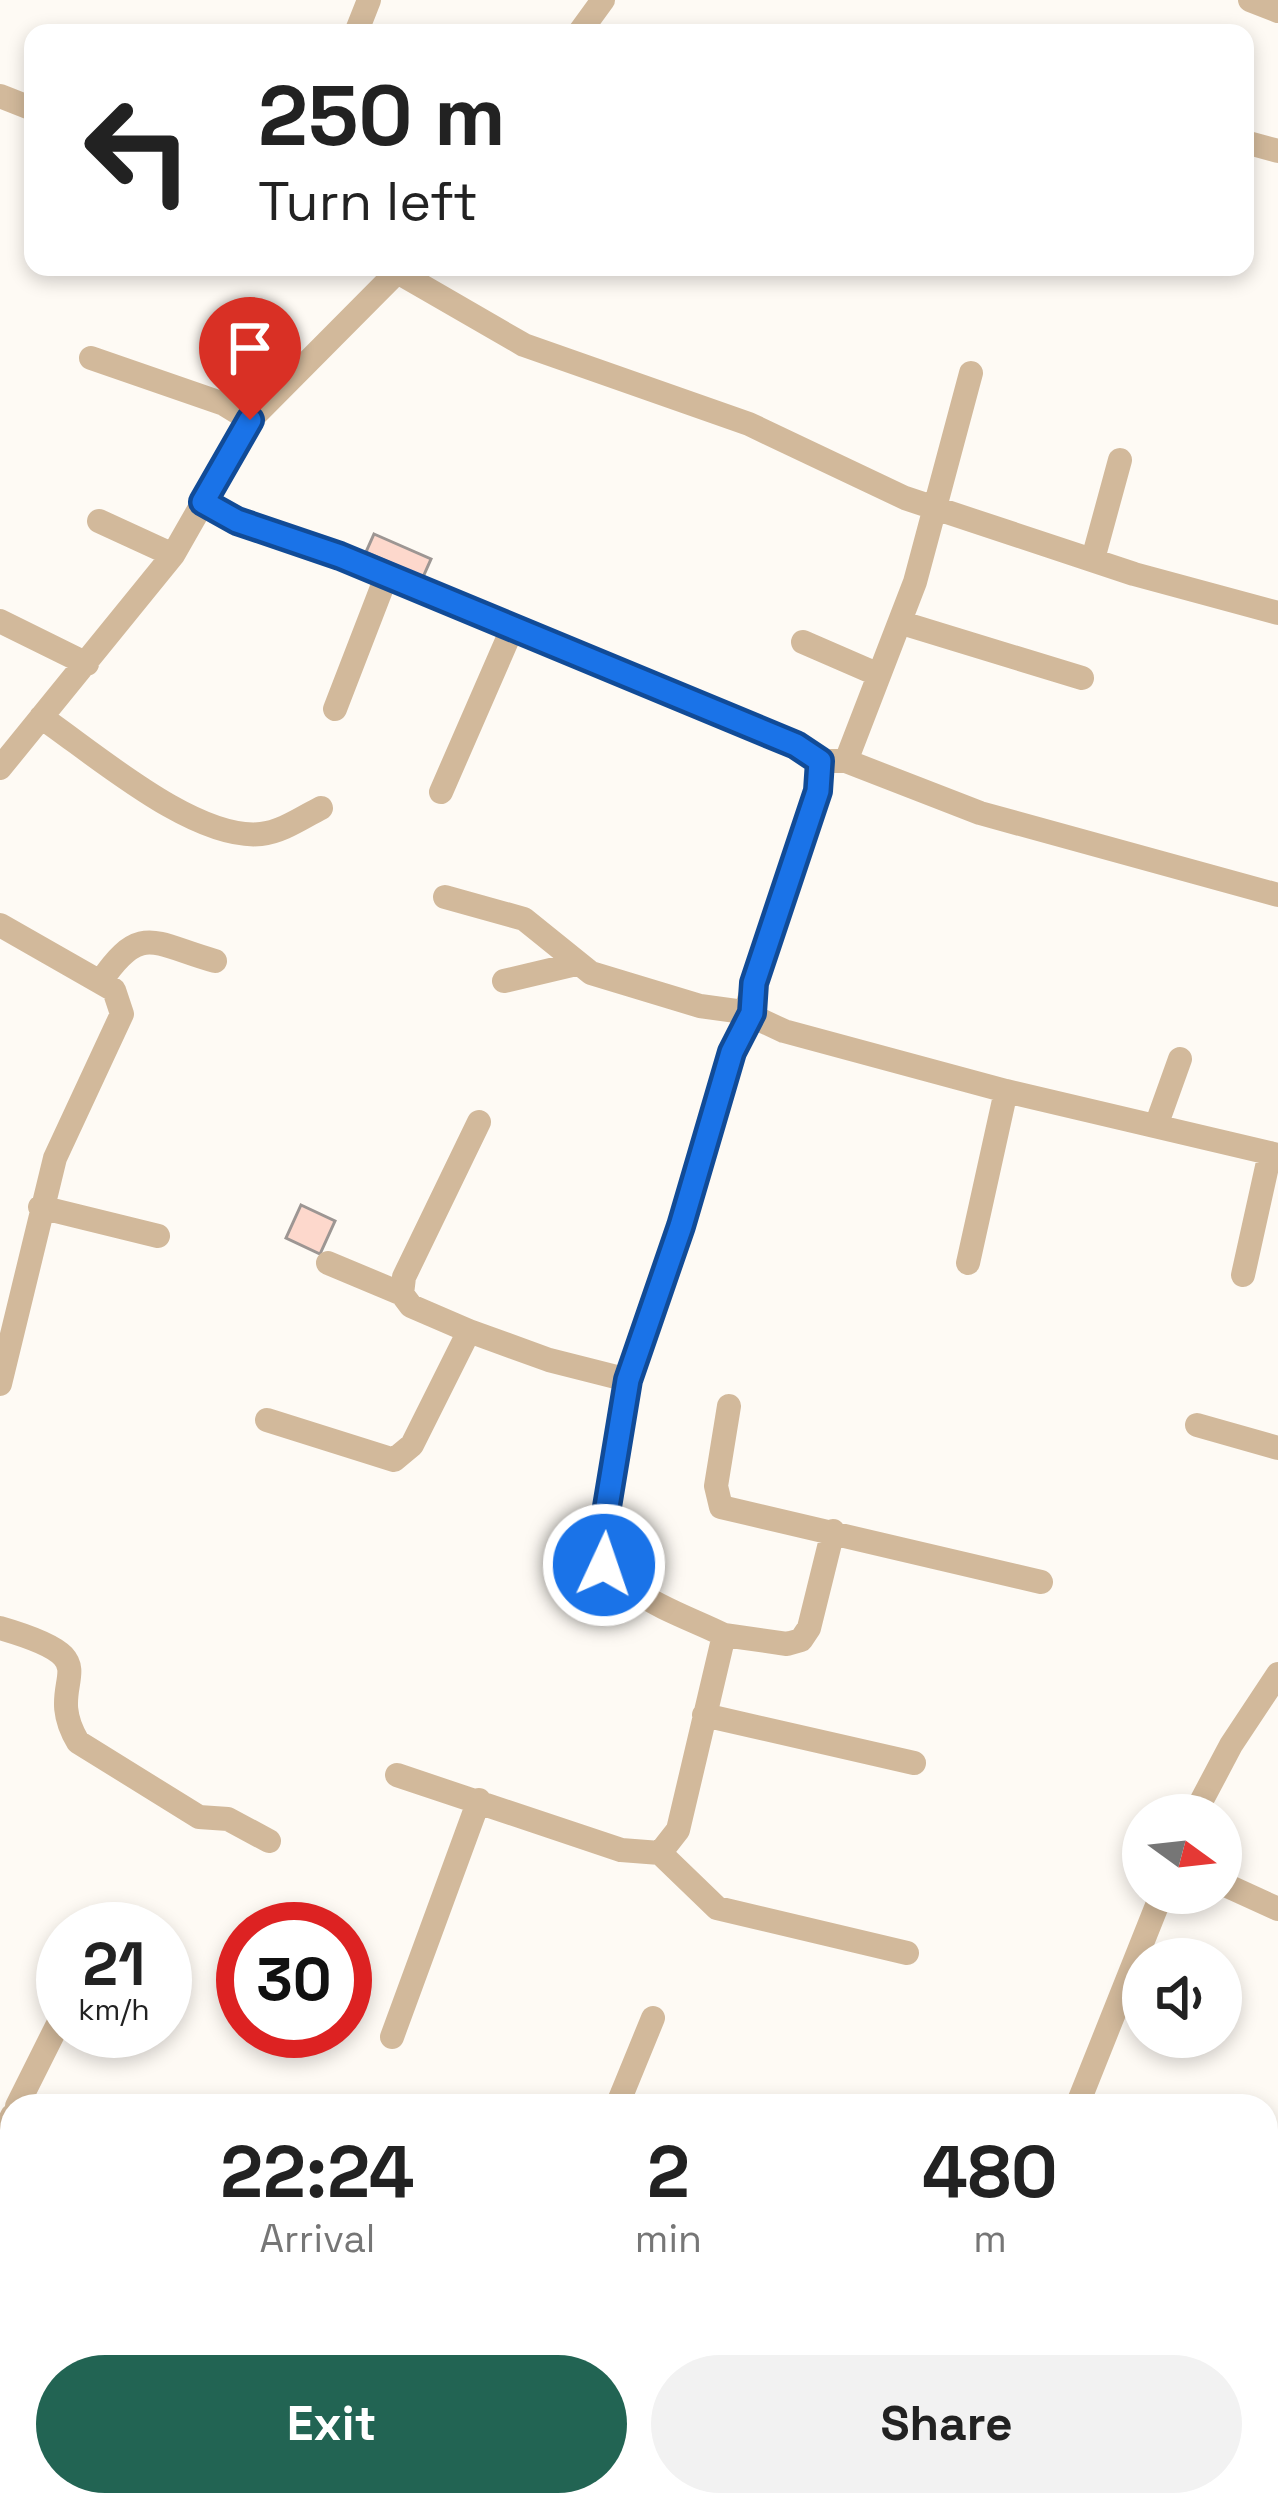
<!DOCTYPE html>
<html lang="en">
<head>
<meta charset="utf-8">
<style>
	:root { --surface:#fff; --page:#f2f2f2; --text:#222; --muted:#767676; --accent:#226453 }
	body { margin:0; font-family:"Space Grotesk",sans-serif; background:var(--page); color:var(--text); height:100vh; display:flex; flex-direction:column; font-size:45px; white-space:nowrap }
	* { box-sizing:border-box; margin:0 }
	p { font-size:39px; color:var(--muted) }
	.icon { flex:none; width:66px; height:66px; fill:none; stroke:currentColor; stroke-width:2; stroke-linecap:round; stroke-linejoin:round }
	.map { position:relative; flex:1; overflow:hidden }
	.sheet { position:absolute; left:0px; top:2094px; width:1278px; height:423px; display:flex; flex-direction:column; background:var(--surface); border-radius:36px 36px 0 0; box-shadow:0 6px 18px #0003 }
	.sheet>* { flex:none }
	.hud { position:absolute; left:24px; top:24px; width:1230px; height:252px; border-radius:24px; box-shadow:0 6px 18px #0003; background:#fff; color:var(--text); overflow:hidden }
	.needle { width:78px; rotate:105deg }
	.buttons { position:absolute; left:1122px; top:1794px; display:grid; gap:24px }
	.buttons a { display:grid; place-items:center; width:120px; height:120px; border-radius:50%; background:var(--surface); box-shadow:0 6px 18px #0003; font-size:60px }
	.speed { position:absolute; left:36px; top:1902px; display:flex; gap:24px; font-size:60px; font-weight:700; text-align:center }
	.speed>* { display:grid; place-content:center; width:156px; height:156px; border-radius:50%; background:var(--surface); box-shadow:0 6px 18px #0003; line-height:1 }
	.speed small { font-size:30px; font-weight:400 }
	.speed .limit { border:18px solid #d22; background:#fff; color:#111 }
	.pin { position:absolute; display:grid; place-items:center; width:102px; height:102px; color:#fff; margin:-123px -51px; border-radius:50% 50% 50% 0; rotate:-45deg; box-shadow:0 0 12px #0007 }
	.pin .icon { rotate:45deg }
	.me { position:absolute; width:132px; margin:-66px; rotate:3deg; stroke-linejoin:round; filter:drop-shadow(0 0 9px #0008) }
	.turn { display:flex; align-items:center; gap:42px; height:252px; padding:0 36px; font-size:54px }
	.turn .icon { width:156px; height:156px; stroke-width:2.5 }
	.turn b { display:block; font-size:84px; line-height:102px }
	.eta { display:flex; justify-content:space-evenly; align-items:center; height:204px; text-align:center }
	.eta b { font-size:72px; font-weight:700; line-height:84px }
	.button { display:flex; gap:24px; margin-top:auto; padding:24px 36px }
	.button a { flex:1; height:138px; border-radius:72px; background:var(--accent); color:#fff; font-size:48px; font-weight:700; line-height:138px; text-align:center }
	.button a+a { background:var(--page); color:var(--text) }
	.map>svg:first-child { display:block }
</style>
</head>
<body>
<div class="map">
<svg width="1278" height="2516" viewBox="0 0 1278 2516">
	<rect width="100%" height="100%" fill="#fefaf4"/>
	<path fill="#fdd8cc" stroke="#9d9693" stroke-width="3" d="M374,534L431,559L423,577L366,552Z
		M301,1205L335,1221L320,1254L286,1238Z"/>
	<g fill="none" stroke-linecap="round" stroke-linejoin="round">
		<path stroke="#d2b99b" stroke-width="24" d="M1250,0L1278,11
			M356,33L369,0
			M579,33L603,0
			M0,96L33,109
			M1245,142L1278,151
			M389,267L524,345L749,424L905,498L1134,574L1278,613
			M91,358L224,404L250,420
			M203,502L237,521L340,556L809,751L822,774L749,1000L758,1019L784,1031L1006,1091L1278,1155
			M99,521L173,555
			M1093,559L1120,460
			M0,621L87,664
			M902,623L1082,678
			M803,642L879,675
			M335,709L386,577
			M41,717C95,754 195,841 261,834C282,832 303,817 321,808
			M820,761H846L980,813L1278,895
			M846,761L915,582L971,373
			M0,768L173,555L250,420L402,267
			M441,792L512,629
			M0,925L114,990L122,1014L55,1158L0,1384
			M101,981C141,922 154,944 215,961
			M504,981L576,964
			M1156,1126L1180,1059
			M40,1207L158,1236
			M328,1263L402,1294
			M968,1263L1006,1091
			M1243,1275L1270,1153
			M469,1331L411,1306L402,1294L404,1277L479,1122
			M729,1406L716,1486L721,1507L1041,1582
			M267,1420L394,1460L412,1445L469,1331L549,1360L628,1380
			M1197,1425L1278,1448
			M0,1628C121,1663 38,1676 78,1742L199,1817L228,1819L269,1841
			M724,1635L787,1644L801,1640L809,1628L833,1531
			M704,1715L914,1763
			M397,1775L621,1850L660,1853L678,1830L724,1635C681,1613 609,1594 601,1543L628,1380L681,1225L732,1052L751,1013L700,1006L591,973L524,919L445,897
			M1194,1815L1231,1745L1278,1674
			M660,1853L717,1908L907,1953
			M1221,1883L1278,1909
			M392,2037L479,1800
			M17,2106L63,2014
			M617,2106L653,2018
			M1077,2106L1162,1893
			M0,2140L12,2116
			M0,2200L12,2204
			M748,2505L774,2516
			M911,2516L915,2505"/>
	</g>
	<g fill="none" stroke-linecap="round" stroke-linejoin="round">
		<g stroke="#114b97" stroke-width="30">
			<path id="route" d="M250,420L203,502L237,521L340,556L796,745L820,761L818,791L754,983L752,1013L732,1052L681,1226L628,1380L601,1543L604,1565"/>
		</g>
		<use href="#route" stroke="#1a73e8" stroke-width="21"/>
	</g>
</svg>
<div class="buttons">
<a><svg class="needle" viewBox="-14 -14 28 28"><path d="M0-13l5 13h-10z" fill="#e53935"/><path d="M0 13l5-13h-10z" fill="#767676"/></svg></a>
<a><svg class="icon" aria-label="sound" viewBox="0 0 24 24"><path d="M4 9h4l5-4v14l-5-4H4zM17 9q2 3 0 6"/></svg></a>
</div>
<div class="speed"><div>21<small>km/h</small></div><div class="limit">30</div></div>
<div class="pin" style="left:250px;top:420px;background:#d93025"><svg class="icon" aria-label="arrive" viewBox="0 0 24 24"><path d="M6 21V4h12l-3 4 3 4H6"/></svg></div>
<svg class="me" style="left:604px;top:1565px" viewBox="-20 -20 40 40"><circle r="17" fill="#1a73e8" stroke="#fff" stroke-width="3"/><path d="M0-11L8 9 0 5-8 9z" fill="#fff"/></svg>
<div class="hud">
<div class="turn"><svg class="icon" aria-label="left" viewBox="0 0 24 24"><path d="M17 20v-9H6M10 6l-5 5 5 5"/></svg><div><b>250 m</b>Turn left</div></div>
</div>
<section class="sheet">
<div class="eta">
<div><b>22:24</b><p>Arrival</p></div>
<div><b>2</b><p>min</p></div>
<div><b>480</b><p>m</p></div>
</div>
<div class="button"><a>Exit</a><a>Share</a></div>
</section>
</div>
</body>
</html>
